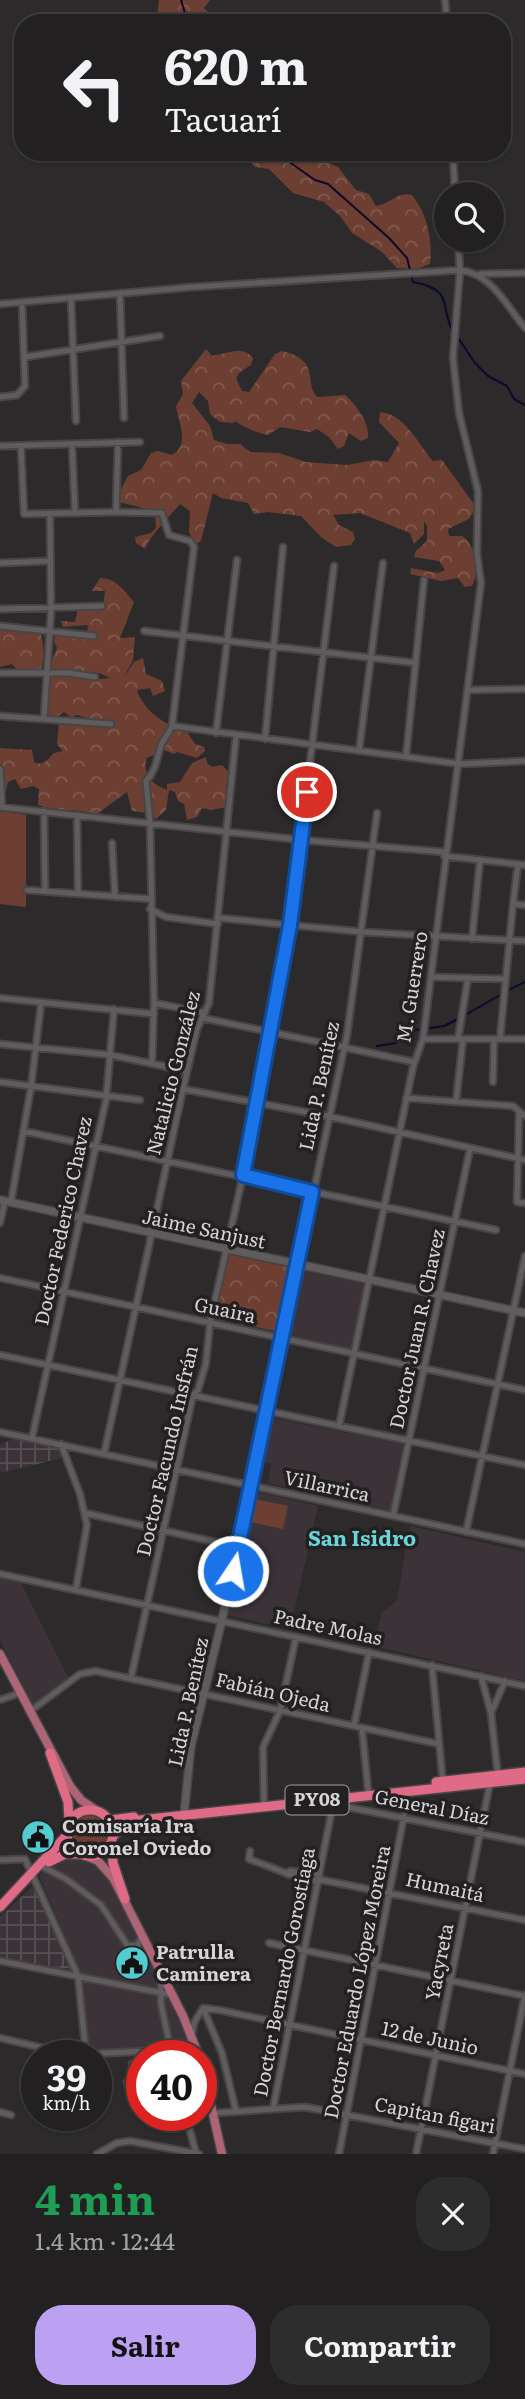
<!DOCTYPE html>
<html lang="es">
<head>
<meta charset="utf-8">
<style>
	:root { --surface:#222021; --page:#2e2d2e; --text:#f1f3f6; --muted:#a2a3a5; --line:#3f3e3f; --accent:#bca0f2 }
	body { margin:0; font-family:Literata,serif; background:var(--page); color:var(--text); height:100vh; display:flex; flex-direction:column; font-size:26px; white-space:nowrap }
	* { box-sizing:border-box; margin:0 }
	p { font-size:23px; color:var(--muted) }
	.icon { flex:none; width:38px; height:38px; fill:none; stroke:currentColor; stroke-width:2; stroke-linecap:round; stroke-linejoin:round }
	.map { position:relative; height:2154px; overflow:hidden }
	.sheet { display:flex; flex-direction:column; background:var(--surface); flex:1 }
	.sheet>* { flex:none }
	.hud { position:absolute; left:14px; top:14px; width:497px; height:147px; border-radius:28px; box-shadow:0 2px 5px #0004,0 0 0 2px var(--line); background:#222021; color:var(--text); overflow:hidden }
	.controls { position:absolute; left:434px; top:182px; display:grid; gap:14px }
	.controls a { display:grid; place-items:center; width:70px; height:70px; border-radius:50%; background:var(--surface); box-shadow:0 2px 5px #0004,0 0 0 2px var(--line); font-size:35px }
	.speed { position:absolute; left:21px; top:2040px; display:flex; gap:14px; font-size:35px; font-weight:700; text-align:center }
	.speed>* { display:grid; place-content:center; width:91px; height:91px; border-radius:50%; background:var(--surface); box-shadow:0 2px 5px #0004,0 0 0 2px var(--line); line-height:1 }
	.speed small { font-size:18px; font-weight:400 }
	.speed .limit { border:10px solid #d22; background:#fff; color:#111 }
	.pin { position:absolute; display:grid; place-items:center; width:60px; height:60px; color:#fff; margin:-30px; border:4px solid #fff; border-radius:50%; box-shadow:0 2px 7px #0007 }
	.me { position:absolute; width:77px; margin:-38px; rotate:12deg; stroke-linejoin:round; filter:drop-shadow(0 0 5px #0008) }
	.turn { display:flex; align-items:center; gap:24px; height:147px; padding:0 35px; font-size:32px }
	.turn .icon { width:91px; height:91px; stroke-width:2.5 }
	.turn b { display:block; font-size:49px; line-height:60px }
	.round { display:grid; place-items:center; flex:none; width:74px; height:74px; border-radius:28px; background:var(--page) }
	.overview { display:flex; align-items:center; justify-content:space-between; height:119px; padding:0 35px }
	h1 { font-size:42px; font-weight:700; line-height:52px; color:#1e9e55 }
	.cta { display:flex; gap:14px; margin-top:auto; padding:14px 35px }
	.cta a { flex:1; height:80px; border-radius:28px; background:var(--accent); color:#111; font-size:28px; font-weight:700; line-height:80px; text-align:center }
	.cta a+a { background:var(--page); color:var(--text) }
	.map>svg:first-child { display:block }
</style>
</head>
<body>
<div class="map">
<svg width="525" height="2154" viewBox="0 0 525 2154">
	<defs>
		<pattern id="industrial-grid" width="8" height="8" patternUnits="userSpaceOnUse" patternTransform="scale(1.75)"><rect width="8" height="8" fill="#3c3338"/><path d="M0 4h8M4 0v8" fill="none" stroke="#575054"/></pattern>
		<pattern id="grass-tufts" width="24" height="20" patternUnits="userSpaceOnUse" patternTransform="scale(1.75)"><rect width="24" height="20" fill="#6d3f32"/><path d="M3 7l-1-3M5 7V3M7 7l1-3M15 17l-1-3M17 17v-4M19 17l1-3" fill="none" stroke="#815a4f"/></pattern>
		<pattern id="forest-crowns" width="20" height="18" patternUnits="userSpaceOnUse" patternTransform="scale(1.75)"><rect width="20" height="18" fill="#6d3f32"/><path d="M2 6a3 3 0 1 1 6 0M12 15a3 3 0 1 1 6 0" fill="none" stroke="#815a4f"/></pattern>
	</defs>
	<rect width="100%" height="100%" fill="#2d2a2c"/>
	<path fill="#3c3338" d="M301,1270L365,1284L352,1350L288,1334Z
		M272,1418L403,1444L390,1510L268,1483L271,1464L262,1462Z
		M253,1491L318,1506L290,1629L227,1615Z
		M410,1526L525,1552V1681L374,1646L381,1614L397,1600Z
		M0,1576L20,1581L70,1681L33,1706L0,1640Z
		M65,1858L82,1859L107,1873L169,1991L191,2044L89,2051L80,1972L39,1875Z"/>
	<path fill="url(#industrial-grid)" d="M15,1439L60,1449L62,1458L0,1473V1444Z
		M36,1883L73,1970L0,1957V1917Z"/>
	<path fill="url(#grass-tufts)" d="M70 1833a20 20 0 1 1 40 0a20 20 0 1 1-40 0Z"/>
	<path fill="url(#forest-crowns)" d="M159,0H210L204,8L219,23H156Z
		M243,152H306L313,160H323L338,167L356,190L369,194L376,206C390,204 398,191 412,195C427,213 433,242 430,264L417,269L397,268L382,252L352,233L340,216L324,202L293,193L269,169L255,167Z
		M206,349L212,356C227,354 242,345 253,358L251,365L240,372L236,378L242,391L249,392L275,354L282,351C322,361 303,381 317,397L345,395C356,404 370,424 368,438L361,441L349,433L344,446L338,449L329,437L317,429L310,432L280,427L268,435C255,432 245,428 235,421L234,423L220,422L210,414L208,401L199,392L192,403L210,426L214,440L227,444H240L250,452L279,453L306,462L347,465L374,460L388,462L399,443L379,422L380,412C405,414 418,444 433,461L442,460L476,507L469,519L448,529L449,536H462C476,545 480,572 472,586L465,587L458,578L441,581L410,574L411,568L438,573L445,570L439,561L414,557L416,551L427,541V526L424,521V534L414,544L410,533L360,513L333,515L339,525L353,532L355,539L351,545L336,547L321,537L301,516L268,512L254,514L248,503L221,498L213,493L201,541L195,545L189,532L190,511L180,504C170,516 149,537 145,549L136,543L135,537L151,533L156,528L155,511L115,501L128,476L141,470L151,453L158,451L172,455C190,445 179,424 176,406L183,394L181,381Z
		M100,578C117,578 124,591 134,602L120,638L135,637L133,660L123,679L134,662L143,658L146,674L162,681L165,691L153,696L150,688L137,690C144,713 167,725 187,732L195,744L204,747L205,751L197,758L177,752L174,754L157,747L156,754L147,758C141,774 153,785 167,790V784L180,782L192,763L206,757L207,763L212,767L222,765L231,775L226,787L227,807L211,810L202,808L197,817L187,820L184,804L178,801L175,792L169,790L166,810L156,819L147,813L132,811L127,792L97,814C76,808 58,812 38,805L39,789L33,786L21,789L15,779L8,782L4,797L3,782L0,779V748L32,750L34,762C43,767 48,759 54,753L63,751L57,744L59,721L99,722L78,715L71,717L64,712L52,720L44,715L49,711C47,700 47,687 52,677L61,673L91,680L110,678L99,673L48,669L57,648L54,641L56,634H87L88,625L63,627L61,621L75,622L78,609L103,606L105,591H92Z
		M0,628L25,632L38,629C45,639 45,661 40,671H19L12,664L0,667Z
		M228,1254L292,1268L280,1332L215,1319Z"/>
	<path fill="#6d3f32" d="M0,811L26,815V907L0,904Z
		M255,1499L288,1506L283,1529L250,1522Z"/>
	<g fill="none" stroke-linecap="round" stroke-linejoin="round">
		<path stroke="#0e082d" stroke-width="2" d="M181,0L188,23
			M275,152L315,180L328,184L389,238L407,258L413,282C455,290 439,305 453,332
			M457,336L475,363L488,376L507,386L514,399L525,405
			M507,991L525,982
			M465,1015L502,994
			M377,1046L396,1043L402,1032L444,1026L460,1018"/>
		<g stroke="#474546" stroke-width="9">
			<path id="street" d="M445,0L447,23
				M453,152L455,194
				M480,274L525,273
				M120,293L124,418
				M71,298L76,421
				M0,304L193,287L460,270C492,274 506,305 525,328
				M25,357L160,336
				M0,397L17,395L25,386L22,302
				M118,442L116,512L162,513L169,535L190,541L194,547L172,726C169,734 164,738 161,745C156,760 157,769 146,781L150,823L154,1003L152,1064
				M72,444L75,512
				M0,446L140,442
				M21,446L24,514L116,512
				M0,563L50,561
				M0,609L102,606
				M0,626L94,636
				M144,631L416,663
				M0,673H69L95,677
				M469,690L525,689
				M0,716L111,724
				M44,718L51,611L50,514
				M172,726L460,764L525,761
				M216,733L237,560
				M265,739L283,547
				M359,751L383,563
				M406,757L424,580
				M0,769L2,807
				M0,807L302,840L444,852
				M44,811L45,891
				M77,815L78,894
				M112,843L115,897
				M444,856L525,865
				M27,890L151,899
				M513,904L518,864
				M150,909L166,917L218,924
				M219,918L363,932L525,941
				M472,939L480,860
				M431,977L504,979
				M0,998L154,1014
				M154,1003L205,1013
				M203,1018L414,1062
				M423,1039H525
				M458,1039L468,978
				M500,1039L513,904L525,905
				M0,1044L111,1055L187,1071
				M0,1082L140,1100
				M493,1082L494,1039
				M183,1089L327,1116L525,1160
				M406,1098L513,1106L525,1116
				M456,1102L463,1039
				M519,1114L517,1202L525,1203
				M23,1131L496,1230
				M11,1202L31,1087L41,1004
				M0,1223L5,1201
				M298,1265L347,1035L377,813
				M0,1278L525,1390
				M0,1355L525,1465
				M339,1426L413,1067L423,1039L481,583L477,554L478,491L459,413L453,358L460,270L458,240
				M0,1432L525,1544
				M32,1438L106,1100L114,1009
				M61,1444L80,1494L87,1525L76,1589
				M104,1454L183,1089L197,1029L209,1003L236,736
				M85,1513L238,1547
				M393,1516L470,1149
				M466,1532L525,1256
				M0,1574L525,1686
				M432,1665L443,1784
				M481,1676L491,1713
				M131,1678L193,1395L198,1390L206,1363L210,1323L243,1175L290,925L334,566
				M0,1700L20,1693
				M29,1712L80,1674L95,1671L439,1744
				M354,1726L369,1652
				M362,1728L368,1790
				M498,1777L491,1713L505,1681
				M332,1804L525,1842
				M264,1806L263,1747L280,1711L296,1637
				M250,1851L249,1859L291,1875L317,1881
				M0,1860L25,1859L78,1976L86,2054
				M41,1866L66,1879L101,1905L128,1946L138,1945L142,1935
				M287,1874L290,1871L318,1874
				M317,1879L525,1920
				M269,1943L525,1996
				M0,1961L172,1995
				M161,1977V2004L172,2056
				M203,2008L222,2053L236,2111
				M192,2035L194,2023L203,2008L219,2010L525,2074
				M0,2038L60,2052L86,2054L170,2050
				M142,2059L132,2064L136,2072L142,2073
				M142,2079H130L127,2082L136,2107L142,2110
				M273,2109L334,1799L332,1794
				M0,2112L11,2115
				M214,2113L305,2107L525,2149
				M186,2116L196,2153
				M97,2154L117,2143L130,2141L199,2154
				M339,2154L404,1816
				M416,2154L490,1783
				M493,2154L525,1995"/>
		</g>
		<g stroke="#474546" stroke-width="10">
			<path id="secondary" d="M0,1200L525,1313
				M184,1815L191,1746L222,1620L298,1265"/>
		</g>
		<g stroke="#474546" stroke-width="11">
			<path id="primary" d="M0,1654L70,1786L81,1800L96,1810
				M84,1855L98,1861L113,1878L183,2016L199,2056
				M201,2061L222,2154"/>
		</g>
		<g stroke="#474546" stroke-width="12">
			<path id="highway" d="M50,1753L68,1802L69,1821
				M436,1782L525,1772
				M67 1833a23 23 0 1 1 46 0a23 23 0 1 1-46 0Z
				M111,1820L134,1817
				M114,1835L126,1824L140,1820L525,1779
				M112,1844L113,1863L125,1899
				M49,1862L65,1854H80
				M0,1907L67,1835"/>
		</g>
		<use href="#street" stroke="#605c5e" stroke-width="5"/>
		<use href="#secondary" stroke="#605c5e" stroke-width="7"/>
		<use href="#primary" stroke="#ad6576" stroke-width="8"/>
		<use href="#highway" stroke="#e06b86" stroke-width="9"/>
	</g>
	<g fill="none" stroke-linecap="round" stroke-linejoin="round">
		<g stroke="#114b97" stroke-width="18">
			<path id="route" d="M233,1571L312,1192L243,1175L290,925L307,792"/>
		</g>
		<use href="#route" stroke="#1a73e8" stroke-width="12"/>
	</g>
	<defs>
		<g id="civic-disc" transform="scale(1.75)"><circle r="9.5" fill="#51ccd1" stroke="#232022"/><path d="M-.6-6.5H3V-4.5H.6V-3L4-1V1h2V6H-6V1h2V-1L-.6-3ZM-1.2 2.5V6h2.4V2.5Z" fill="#111"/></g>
	</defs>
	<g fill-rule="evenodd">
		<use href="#civic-disc" x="38" y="1837"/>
		<use href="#civic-disc" x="132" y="1963"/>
	</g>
	<g text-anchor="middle" stroke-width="7" stroke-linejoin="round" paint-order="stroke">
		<rect fill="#232022" stroke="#a09ea0" stroke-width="2" x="285.5" y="1785.5" width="63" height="29" rx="5"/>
		<g font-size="18" font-weight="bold" fill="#d6d4d6">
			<text x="317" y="1806">PY08</text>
		</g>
		<g font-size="19" fill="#d6d4d6" stroke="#232022">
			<text transform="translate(412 987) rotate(-81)" y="7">M. Guerrero</text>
			<text transform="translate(173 1073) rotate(-76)" y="7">Natalicio González</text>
			<text transform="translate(319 1086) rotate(-78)" y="7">Lida P. Benítez</text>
			<text transform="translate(63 1221) rotate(-78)" y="7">Doctor Federico Chavez</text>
			<text transform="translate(204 1229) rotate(12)" y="7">Jaime Sanjust</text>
			<text transform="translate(225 1310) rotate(12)" y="7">Guaira</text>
			<text transform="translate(417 1329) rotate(-78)" y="7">Doctor Juan R. Chavez</text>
			<text transform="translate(167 1451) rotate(-77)" y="7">Doctor Facundo Insfrán</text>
			<text transform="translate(327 1486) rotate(12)" y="7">Villarrica</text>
			<text transform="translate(328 1627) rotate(12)" y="7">Padre Molas</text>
			<text transform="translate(273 1692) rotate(13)" y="7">Fabián Ojeda</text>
			<text transform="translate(188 1702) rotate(-78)" y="7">Lida P. Benítez</text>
			<text transform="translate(432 1807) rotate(11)" y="7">General Díaz</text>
			<text transform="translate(445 1887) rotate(12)" y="7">Humaitá</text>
			<text transform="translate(439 1962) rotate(-79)" y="7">Yacyreta</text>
			<text transform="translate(284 1972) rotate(-79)" y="7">Doctor Bernardo Gorostiaga</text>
			<text transform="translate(357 1982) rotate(-79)" y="7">Doctor Eduardo López Moreira</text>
			<text transform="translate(430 2038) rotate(12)" y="7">12 de Junio</text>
			<text transform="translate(435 2115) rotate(11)" y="7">Capitan figari</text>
		</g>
		<g font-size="19" font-weight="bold" fill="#d6d4d6" stroke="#232022" text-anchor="start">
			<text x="62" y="1833">Comisaría 1ra<tspan x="62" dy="22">Coronel Oviedo</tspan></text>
			<text x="156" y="1959">Patrulla<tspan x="156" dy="22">Caminera</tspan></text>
		</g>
		<g font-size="21" font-weight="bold" fill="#6ad6db" stroke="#232022">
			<text x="362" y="1546">San Isidro</text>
		</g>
	</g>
</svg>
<div class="controls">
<a><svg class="icon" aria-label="search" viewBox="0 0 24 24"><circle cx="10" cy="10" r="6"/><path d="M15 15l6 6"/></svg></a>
</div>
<div class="speed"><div>39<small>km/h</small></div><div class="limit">40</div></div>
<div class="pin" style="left:307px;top:792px;background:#d93025"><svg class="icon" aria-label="arrive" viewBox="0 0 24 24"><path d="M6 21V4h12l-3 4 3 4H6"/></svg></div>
<svg class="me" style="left:233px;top:1571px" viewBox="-20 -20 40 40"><circle r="17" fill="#1a73e8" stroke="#fff" stroke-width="3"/><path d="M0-11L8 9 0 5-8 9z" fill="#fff"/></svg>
<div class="hud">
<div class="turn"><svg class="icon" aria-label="left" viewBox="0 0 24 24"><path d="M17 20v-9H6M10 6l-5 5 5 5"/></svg><div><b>620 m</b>Tacuarí</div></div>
</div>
</div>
<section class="sheet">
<div class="overview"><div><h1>4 min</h1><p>1.4 km · 12:44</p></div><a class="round"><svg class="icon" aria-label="close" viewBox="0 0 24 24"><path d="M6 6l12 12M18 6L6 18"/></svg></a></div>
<div class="cta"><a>Salir</a><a>Compartir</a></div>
</section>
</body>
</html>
